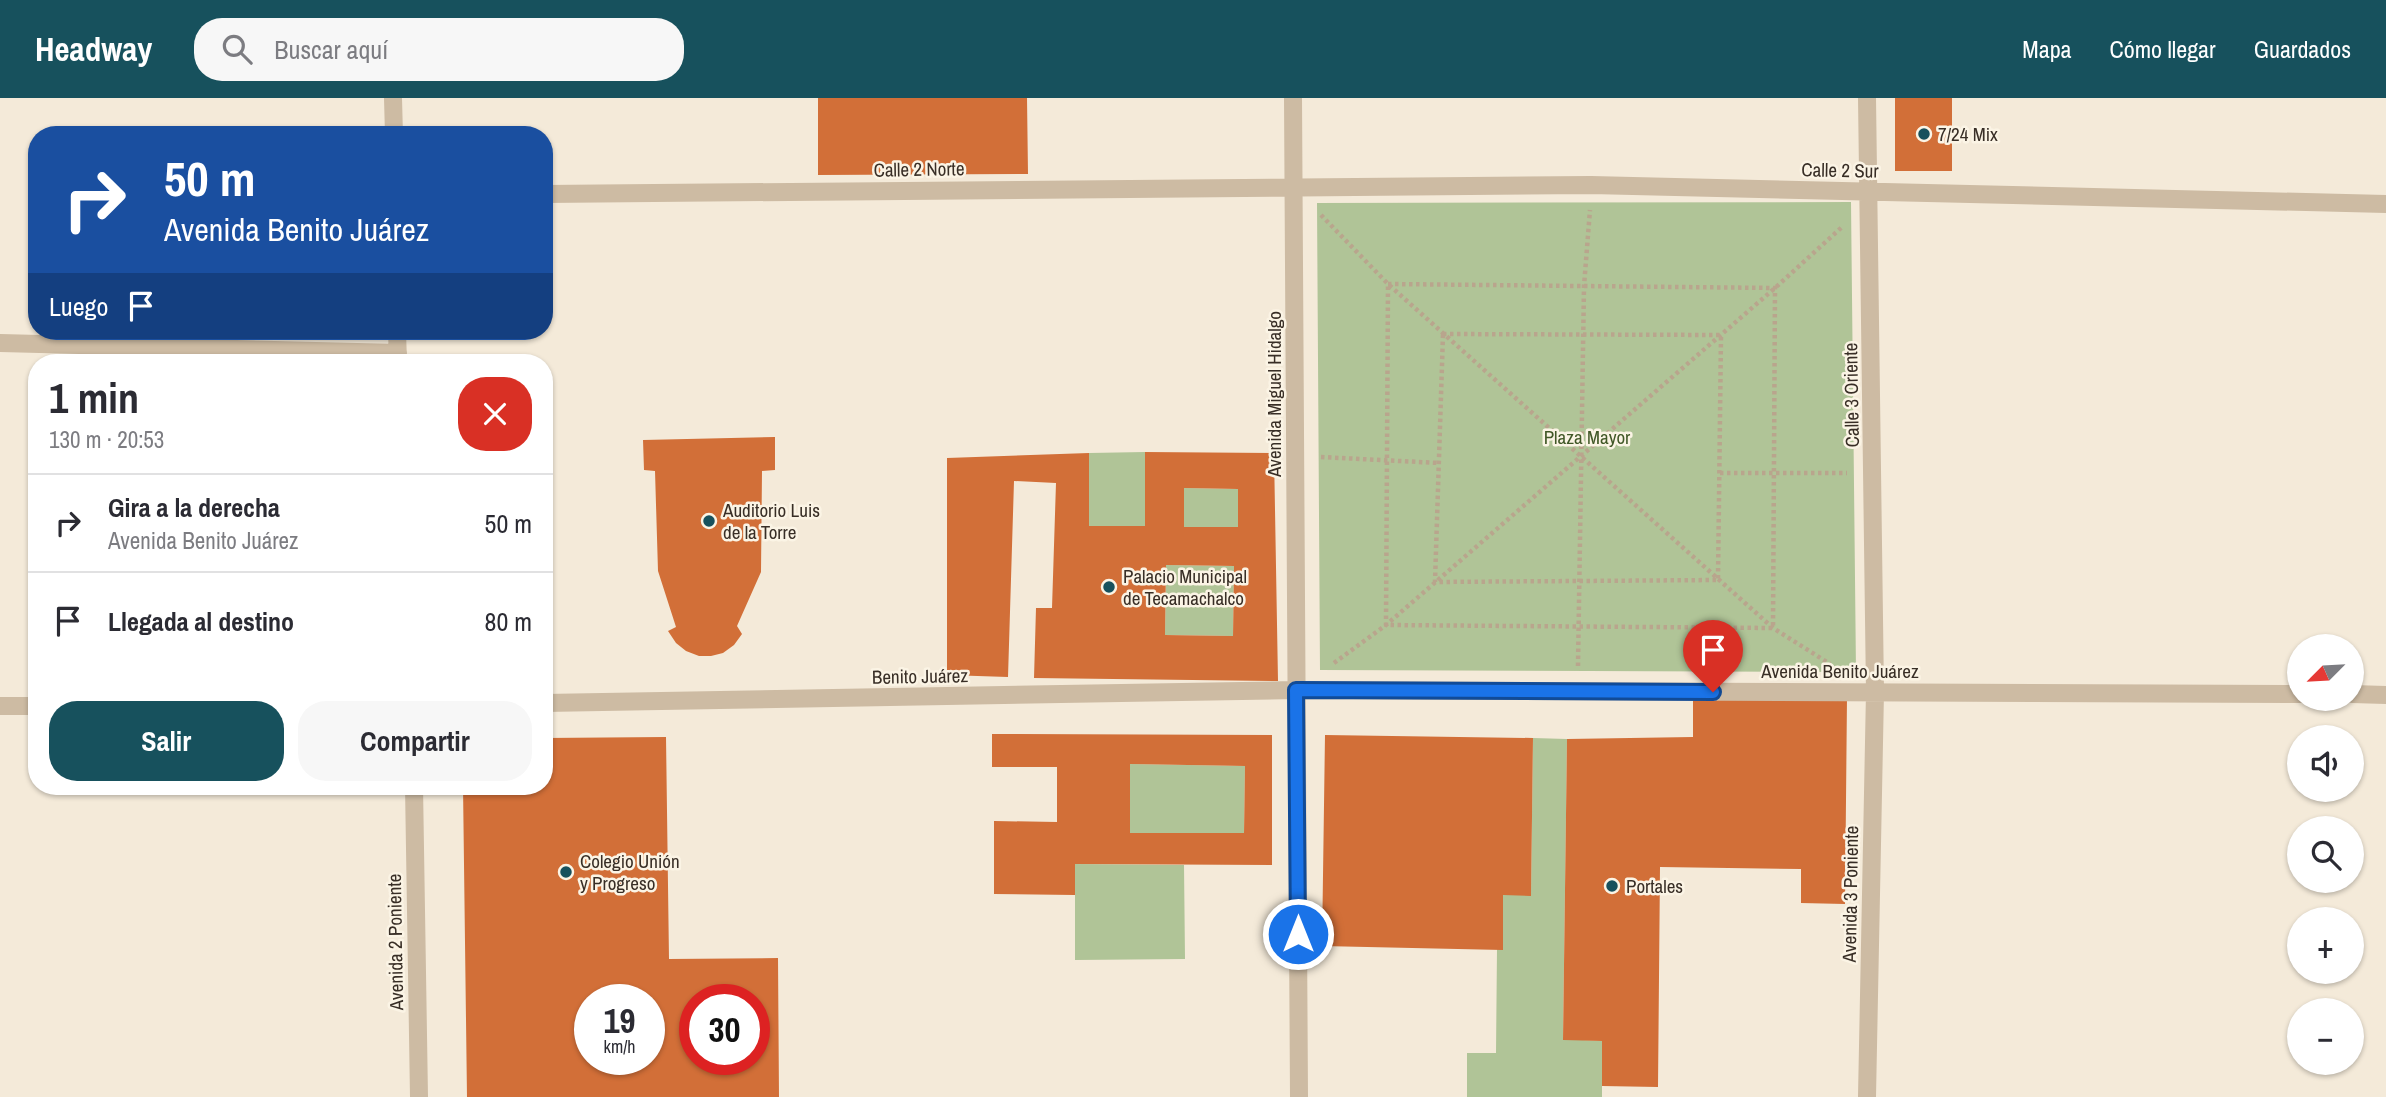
<!DOCTYPE html>
<html lang="es">
<head>
<meta charset="utf-8">
<style>
	:root { --surface:#fff; --page:#f7f7f7; --text:#2b2b33; --muted:#7c7c81; --line:#e1e1e2; --accent:#17515d }
	body { margin:0; font-family:"Archivo Narrow",sans-serif; background:var(--page); color:var(--text); height:100vh; display:flex; flex-direction:column; font-size:26px; white-space:nowrap }
	* { box-sizing:border-box; margin:0 }
	p { font-size:23px; color:var(--muted) }
	.icon { flex:none; width:38px; height:38px; fill:none; stroke:currentColor; stroke-width:2; stroke-linecap:round; stroke-linejoin:round }
	.map { position:relative; flex:1; overflow:hidden }
	.side { position:absolute; left:28px; top:256px; width:525px; height:441px; display:flex; flex-direction:column; background:var(--surface); border-radius:28px; box-shadow:0 2px 5px #0004 }
	.side>* { flex:none }
	.top-card { position:absolute; left:28px; top:28px; width:525px; height:214px; border-radius:28px; box-shadow:0 2px 5px #0004; background:#1a4fa0; color:#fff; overflow:hidden }
	.needle { width:46px; rotate:246deg }
	.tools { position:absolute; left:2287px; top:536px; display:grid; gap:14px }
	.tools a { display:grid; place-items:center; width:77px; height:77px; border-radius:50%; background:var(--surface); box-shadow:0 2px 5px #0004; font-size:35px }
	.speed { position:absolute; left:574px; top:886px; display:flex; gap:14px; font-size:35px; font-weight:700; text-align:center }
	.speed>* { display:grid; place-content:center; width:91px; height:91px; border-radius:50%; background:var(--surface); box-shadow:0 2px 5px #0004; line-height:1 }
	.speed small { font-size:18px; font-weight:400 }
	.speed .limit { border:10px solid #d22; background:#fff; color:#111 }
	.pin { position:absolute; display:grid; place-items:center; width:60px; height:60px; color:#fff; margin:-72px -30px; border-radius:50% 50% 50% 0; rotate:-45deg; box-shadow:0 0 7px #0007 }
	.pin .icon { rotate:45deg }
	.me { position:absolute; width:77px; margin:-38px; rotate:0deg; stroke-linejoin:round; filter:drop-shadow(0 0 5px #0008) }
	.turn { display:flex; align-items:center; gap:24px; height:147px; padding:0 21px; font-size:32px }
	.turn .icon { width:91px; height:91px; stroke-width:2.5 }
	.turn b { display:block; font-size:49px; line-height:60px }
	.then { display:flex; align-items:center; height:66px; padding:0 21px; background:#0003; gap:14px; font-size:26px }
	.round { display:grid; place-items:center; flex:none; width:74px; height:74px; border-radius:28px; background:var(--page) }
	.head { display:flex; align-items:center; justify-content:space-between; height:119px; padding:0 21px }
	h1 { font-size:42px; font-weight:700; line-height:52px }
	.action { display:flex; gap:14px; margin-top:auto; padding:14px 21px }
	.action a { flex:1; height:80px; border-radius:28px; background:var(--accent); color:#fff; font-size:28px; font-weight:700; line-height:80px; text-align:center }
	.action a+a { background:var(--page); color:var(--text) }
	ul { padding:0; list-style:none }
	li { display:flex; align-items:center; gap:21px; height:98px; padding:0 21px; border-top:2px solid var(--line) }
	li div { flex:1 }
	li b { display:block; font-size:26px }
	li em { font-style:normal }
	header { display:flex; align-items:center; gap:42px; box-sizing:border-box; height:98px; padding:0 35px; background:var(--accent); color:#fff }
	header strong { font-size:33px }
	nav { display:flex; gap:38px; margin-inline-start:auto; font-size:24px }
	.search { width:490px; height:63px; background:var(--page); display:flex; align-items:center; gap:18px; box-sizing:border-box; padding:0 24px; border-radius:28px; color:var(--muted); font-size:26px }
	.map>svg:first-child { display:block }
</style>
</head>
<body>
<header>
<strong>Headway</strong>
<div class="search"><svg class="icon" aria-label="search" viewBox="0 0 24 24"><circle cx="10" cy="10" r="6"/><path d="M15 15l6 6"/></svg>Buscar aquí</div>
<nav><a>Mapa</a><a>Cómo llegar</a><a>Guardados</a></nav>
</header>
<div class="map">
<svg width="2386" height="999" viewBox="0 0 2386 999">
	<rect width="100%" height="100%" fill="#f4ead9"/>
	<path fill="#b0c497" d="M1851,104L1856,574L1320,572L1317,105Z
		M1145,354V428H1089V355Z
		M1184,390L1238,391V429H1184Z
		M1166,467L1234,468L1233,538L1165,537Z
		M1533,640L1567,641L1563,941L1602,943V999H1467V955H1496L1497,851L1503,797H1531Z
		M1130,666L1245,668L1244,735H1130Z
		M1075,766L1184,767L1185,861L1075,862Z"/>
	<path fill="#d26f38" fill-rule="evenodd" d="M818,0H1027L1028,76L818,77Z
		M1895,0H1952V73H1895Z
		M775,339V372L762,373L761,474L737,528L742,536L734,547L723,555L711,558H699L686,553L676,545L668,533L676,529L658,473L655,373L644,372L643,342Z
		M1145,354L1274,355L1278,583L1034,580L1036,510H1052L1056,385L1014,383L1008,579L947,577V360L1089,355V428H1145ZM1184,390L1238,391V429H1184ZM1166,467L1234,468L1233,538L1165,537Z
		M1693,596L1847,599L1845,806L1801,805V771L1660,769L1658,989L1602,988V943L1563,942L1567,641L1693,639Z
		M992,636L1272,637V767L1075,766V797L994,796V723L1057,724V669H992ZM1130,666L1245,668L1244,735H1130Z
		M1325,637L1533,640L1531,798L1503,797V852L1322,848Z
		M666,639L669,861L778,860L779,999H467L463,688H544V640ZM590,901H649V961H590ZM695,901H754V961H695Z"/>
	<g fill="none" stroke-linecap="round" stroke-linejoin="round">
		<path stroke="#b9a58d" stroke-width="4.5" stroke-dasharray="3.5 3.5" stroke-linecap="butt" d="M1321,117L1388,186L1773,530L1830,566
			M1388,186L1775,190L1773,530L1386,527Z
			M1443,236L1721,237L1718,482L1435,484Z
			M1321,359L1439,365
			M1720,375H1847
			M1334,565L1386,527L1775,190L1842,129
			M1578,568L1584,188L1590,112"/>
		<path stroke="#cdbba3" stroke-width="18" d="M393,0L394,37
			M1293,0L1299,999
			M544,96L1591,87L2386,106
			M397,233L398,264
			M0,245L398,255
			M2352,596L2386,597
			M544,605L1296,592L2300,596
			M0,608H37
			M414,688L419,999
			M1867,999L1875,594L1867,0"/>
	</g>
	<g fill="none" stroke-linecap="round" stroke-linejoin="round">
		<g stroke="#114b97" stroke-width="18">
			<path id="route" d="M1298,836L1296,592L1713,594"/>
		</g>
		<use href="#route" stroke="#1a73e8" stroke-width="12"/>
	</g>
	<g fill="#17515d" stroke="#fbf4e5" stroke-width="2.5">
		<circle cx="1924" cy="36" r="7"/>
		<circle cx="709" cy="423" r="7"/>
		<circle cx="1109" cy="489" r="7"/>
		<circle cx="566" cy="774" r="7"/>
		<circle cx="1612" cy="788" r="7"/>
	</g>
	<g text-anchor="middle" stroke-width="5" stroke-linejoin="round" paint-order="stroke">
		<g font-size="19" fill="#382e26" stroke="#fbf4e5" text-anchor="start">
			<text x="1938" y="43">7/24 Mix</text>
			<text x="723" y="419">Auditorio Luis<tspan x="723" dy="22">de la Torre</tspan></text>
			<text x="1123" y="485">Palacio Municipal<tspan x="1123" dy="22">de Tecamachalco</tspan></text>
			<text x="580" y="770">Colegio Unión<tspan x="580" dy="22">y Progreso</tspan></text>
			<text x="1626" y="795">Portales</text>
		</g>
		<g font-size="19" fill="#382e26" stroke="#fbf4e5">
			<text transform="translate(919 71) rotate(-1)" y="7">Calle 2 Norte</text>
			<text transform="translate(1840 72) rotate(1)" y="7">Calle 2 Sur</text>
			<text transform="translate(1274 296) rotate(-90)" y="7">Avenida Miguel Hidalgo</text>
			<text transform="translate(1851 297) rotate(-91)" y="7">Calle 3 Oriente</text>
			<text x="1840" y="580">Avenida Benito Juárez</text>
			<text transform="translate(920 578) rotate(-1)" y="7">Benito Juárez</text>
			<text transform="translate(1850 796) rotate(-89)" y="7">Avenida 3 Poniente</text>
			<text transform="translate(395 844) rotate(-91)" y="7">Avenida 2 Poniente</text>
		</g>
		<g font-size="19" fill="#415827" stroke="#fbf4e5">
			<text x="1587" y="346">Plaza Mayor</text>
		</g>
	</g>
</svg>
<div class="tools">
<a><svg class="needle" viewBox="-14 -14 28 28"><path d="M0-13l5 13h-10z" fill="#e53935"/><path d="M0 13l5-13h-10z" fill="#7c7c81"/></svg></a>
<a><svg class="icon" aria-label="sound" viewBox="0 0 24 24"><path d="M4 9h4l5-4v14l-5-4H4zM17 9q2 3 0 6"/></svg></a>
<a><svg class="icon" aria-label="search" viewBox="0 0 24 24"><circle cx="10" cy="10" r="6"/><path d="M15 15l6 6"/></svg></a>
<a>+</a>
<a>−</a>
</div>
<div class="speed"><div>19<small>km/h</small></div><div class="limit">30</div></div>
<div class="pin" style="left:1713px;top:594px;background:#d93025"><svg class="icon" aria-label="arrive" viewBox="0 0 24 24"><path d="M6 21V4h12l-3 4 3 4H6"/></svg></div>
<svg class="me" style="left:1298px;top:836px" viewBox="-20 -20 40 40"><circle r="17" fill="#1a73e8" stroke="#fff" stroke-width="3"/><path d="M0-11L8 9 0 5-8 9z" fill="#fff"/></svg>
<div class="top-card">
<div class="turn"><svg class="icon" aria-label="right" viewBox="0 0 24 24"><path d="M7 20v-9h11M14 6l5 5-5 5"/></svg><div><b>50 m</b>Avenida Benito Juárez</div></div>
<div class="then">Luego<svg class="icon" aria-label="arrive" viewBox="0 0 24 24"><path d="M6 21V4h12l-3 4 3 4H6"/></svg></div>
</div>
<section class="side">
<div class="head"><div><h1>1 min</h1><p>130 m · 20:53</p></div><a class="round" style="background:#d93025;color:#fff"><svg class="icon" aria-label="close" viewBox="0 0 24 24"><path d="M6 6l12 12M18 6L6 18"/></svg></a></div>
<ul>
<li><svg class="icon" aria-label="right" viewBox="0 0 24 24"><path d="M7 20v-9h11M14 6l5 5-5 5"/></svg><div><b>Gira a la derecha</b><p>Avenida Benito Juárez</p></div><em>50 m</em></li>
<li><svg class="icon" aria-label="arrive" viewBox="0 0 24 24"><path d="M6 21V4h12l-3 4 3 4H6"/></svg><div><b>Llegada al destino</b></div><em>80 m</em></li>
</ul>
<div class="action"><a>Salir</a><a>Compartir</a></div>
</section>
</div>
</body>
</html>
